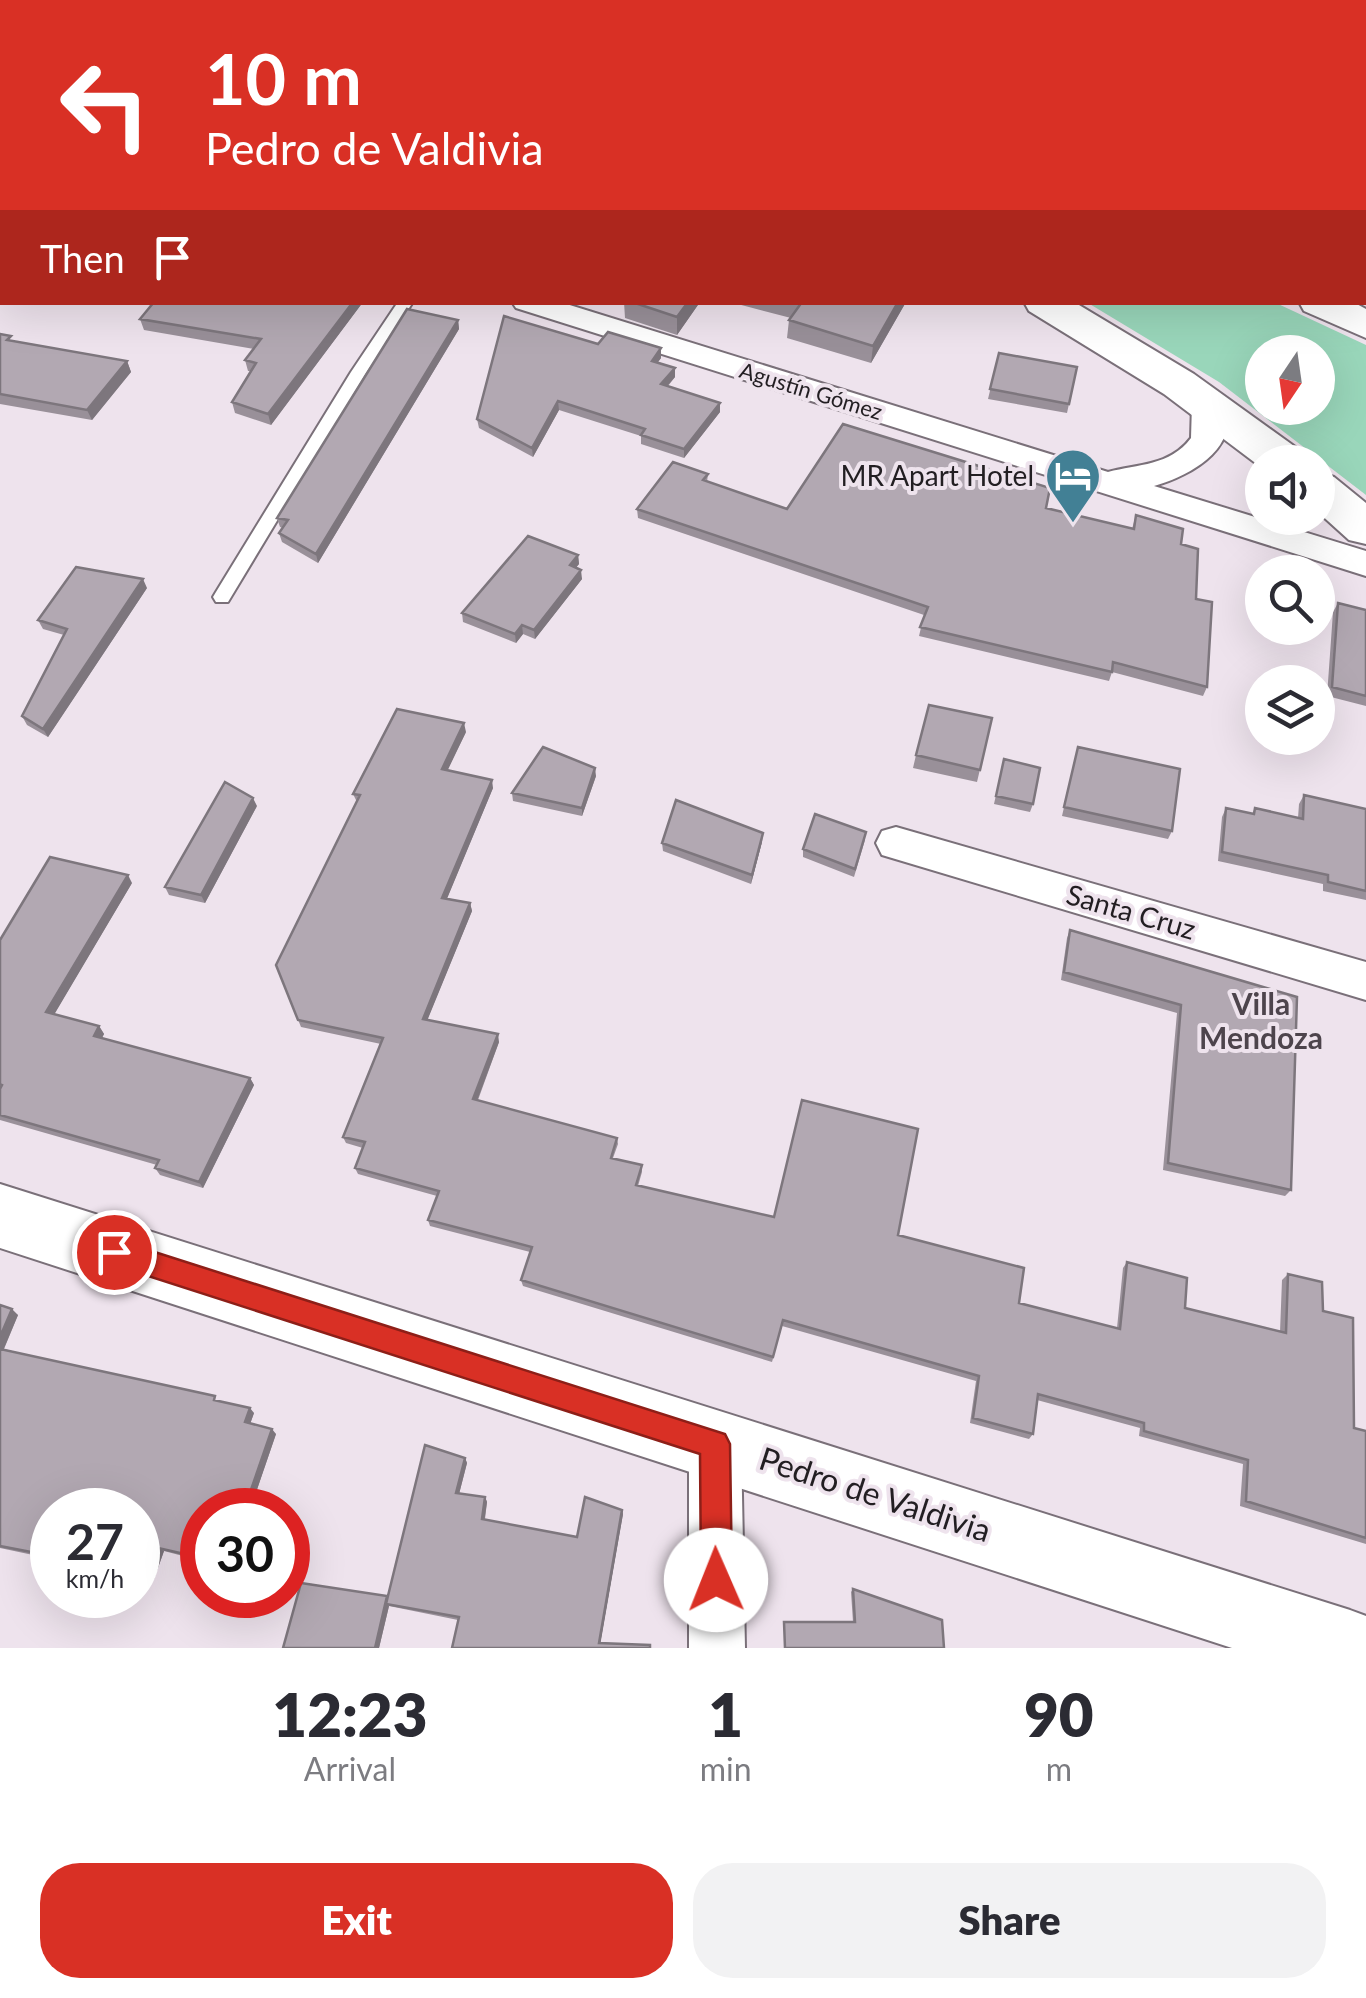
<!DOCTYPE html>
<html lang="en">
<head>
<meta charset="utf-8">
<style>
	:root { --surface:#fff; --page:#f2f2f3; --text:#2b2b33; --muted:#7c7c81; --accent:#d93025 }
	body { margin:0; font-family:Lato,sans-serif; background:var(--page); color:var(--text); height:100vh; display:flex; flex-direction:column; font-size:38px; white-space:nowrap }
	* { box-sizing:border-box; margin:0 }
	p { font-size:32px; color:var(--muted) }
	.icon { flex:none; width:55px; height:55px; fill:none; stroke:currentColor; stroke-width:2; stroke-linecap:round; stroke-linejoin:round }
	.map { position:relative; height:1648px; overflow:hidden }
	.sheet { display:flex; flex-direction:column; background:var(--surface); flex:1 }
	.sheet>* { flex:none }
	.banner { position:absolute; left:0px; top:0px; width:1368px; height:305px; box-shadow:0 10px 40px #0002; background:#d93025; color:#fff; overflow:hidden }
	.needle { width:65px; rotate:193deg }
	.fabs { position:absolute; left:1245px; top:335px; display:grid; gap:20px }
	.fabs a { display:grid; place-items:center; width:90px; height:90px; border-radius:50%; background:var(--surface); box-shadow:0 10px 40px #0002; font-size:50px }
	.speed { position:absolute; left:30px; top:1488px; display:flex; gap:20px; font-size:50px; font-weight:700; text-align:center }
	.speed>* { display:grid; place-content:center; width:130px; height:130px; border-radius:50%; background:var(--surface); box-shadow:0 10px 40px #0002; line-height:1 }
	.speed small { font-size:25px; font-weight:400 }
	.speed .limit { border:15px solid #d22; background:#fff; color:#111 }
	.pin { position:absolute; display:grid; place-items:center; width:85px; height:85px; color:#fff; margin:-42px; border:5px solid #fff; border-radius:50%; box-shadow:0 2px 10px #0007 }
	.me { position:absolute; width:110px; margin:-55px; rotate:359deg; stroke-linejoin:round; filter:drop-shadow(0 0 8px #0008) }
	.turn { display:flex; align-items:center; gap:35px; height:210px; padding:0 40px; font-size:45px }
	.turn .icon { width:130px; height:130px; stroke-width:2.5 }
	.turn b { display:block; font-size:70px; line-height:85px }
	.then { display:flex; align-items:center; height:95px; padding:0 40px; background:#0003; gap:20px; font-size:38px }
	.eta { display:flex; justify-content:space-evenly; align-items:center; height:170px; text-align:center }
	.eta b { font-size:60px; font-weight:800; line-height:70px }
	.primary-button { display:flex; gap:20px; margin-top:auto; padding:20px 40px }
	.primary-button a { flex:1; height:115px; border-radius:40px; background:var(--accent); color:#fff; font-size:40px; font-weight:800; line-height:115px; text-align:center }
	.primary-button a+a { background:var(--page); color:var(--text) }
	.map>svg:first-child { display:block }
</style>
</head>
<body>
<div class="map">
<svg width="1366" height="1648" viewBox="0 0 1366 1648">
	<rect width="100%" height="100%" fill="#eee3ed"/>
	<path fill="#99d6ba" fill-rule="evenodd" d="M1088,303H1276L1366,345V495L1219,382ZM1318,352V408H1262V352Z"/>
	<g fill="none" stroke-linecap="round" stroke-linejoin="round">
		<g stroke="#7a7079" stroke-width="4">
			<path id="lane" d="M398,302H413L366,373L228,602H216L213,597L216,592L351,372Z"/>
		</g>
		<g stroke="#7a7079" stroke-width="4">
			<path id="street" d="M512,302H560L1108,472C1138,464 1170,466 1191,438L1192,404L1197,397H1219C1249,443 1191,476 1154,486L1366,551V576L516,308Z
				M896,827L1366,962V1000L882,855L876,843L882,831Z
				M715,1418L733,1426L741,1444L745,1648H689V1444L697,1426Z"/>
		</g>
		<g stroke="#7a7079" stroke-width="4">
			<path id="secondary" d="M148,0H188L190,2H150Z
				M910,0H949L951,2H912Z
				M1198,0H1232L1233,2H1200Z
				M1024,302H1074L1194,374L1301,451L1308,462H1262V468L1164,394L1029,311Z
				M1318,472L1334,477L1366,503V544L1349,540L1318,512Z
				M0,1184L1350,1610L1366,1616V1648H1232L0,1248Z"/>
		</g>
		<g stroke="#7a7079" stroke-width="4">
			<path id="highway" d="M422,0H464L466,2H423Z
				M524,0H563L565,2H525Z
				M620,0H659L661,2H621Z
				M1299,302H1353L1366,309V338L1304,311Z"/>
		</g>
		<use href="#lane" fill="#fff" fill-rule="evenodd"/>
		<use href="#street" fill="#fff" fill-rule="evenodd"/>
		<use href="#secondary" fill="#fff" fill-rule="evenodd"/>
		<use href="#highway" fill="#fff" fill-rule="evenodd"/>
	</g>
	<path fill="#999099" d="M363,302L271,425L235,413L232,402L251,371H248L245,360L254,349L144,330L140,319Z
		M624,302H700L677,335L625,318Z
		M730,302H906L871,363L787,338L789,320L791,318Z
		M458,320L459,329L318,563L282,542L279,533L283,528L280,527L277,518Z
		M0,334L13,341L127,361L131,372L92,420L0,404Z
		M598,344L661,348V358L658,362L675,368V377L668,386L720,403V412L684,458L641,444V436L559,410L533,457L479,428L477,419Z
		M999,353L1077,367L1067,413L988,399Z
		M708,474L707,482L787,509L1046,508L1132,529L1136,515L1181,544L1196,599L1207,687L1203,696L1112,672L1109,681L919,636L924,615L638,518L637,509Z
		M578,555L579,564L576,567L582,579L535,639L523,634L516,643L463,622L462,613Z
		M147,588L48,737L27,725L22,716L64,635L43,629L38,620Z
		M1338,603L1366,610V706L1327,696L1333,612Z
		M992,718L977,782L913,768L916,755Z
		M466,732L447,770L493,788L447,898L470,903L472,911L427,1020L499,1042L478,1100L617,1138L618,1144L613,1158L642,1165V1172L638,1186L774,1217L898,1235L1019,1303L1117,1328L1123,1268L1127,1262L1185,1308L1280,1332L1282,1280L1288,1274L1323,1311L1354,1428L1366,1431V1544L1240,1506L1243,1464L1139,1436L1140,1428L1037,1400L1033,1434L1029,1439L970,1423L976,1381L782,1326L772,1362L523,1286L521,1280L530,1252L430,1226L428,1220L437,1196L358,1174L355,1168L363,1148L346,1143L343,1137L381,1044L301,1027L276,965L357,802L353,794Z
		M1078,747L1172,831L1168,839L1062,816Z
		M1004,759L1033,804L1030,812L994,804Z
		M596,776L582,816L513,801L512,793Z
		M1304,795L1366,809V900L1323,891V884L1218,861L1222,817L1226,808L1252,814L1255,808L1298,818L1299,804Z
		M257,806L205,903L169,895L165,887Z
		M865,840L854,877L803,857V849Z
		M762,842L751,884L663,851L662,843Z
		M132,883L54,1014L99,1026L104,1034L102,1038L250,1078L254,1085L203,1188L160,1175L155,1168L157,1165L0,1120V940Z
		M1070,930L1185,963L1291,1190L1285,1196L1163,1170L1177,1013L1061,980L1067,938Z
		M0,1305L18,1315L4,1349L219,1401L254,1413L250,1424L276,1434L250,1510H202V1561L164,1551L154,1579L138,1576V1510H52V1559L0,1548Z
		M465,1458L467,1463L459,1494L485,1497L487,1502L485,1519L577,1537L623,1514L600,1643L452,1648L458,1620L389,1606L379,1648H283L387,1596Z
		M853,1589L944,1648H784V1622H853L851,1592Z"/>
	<path fill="#7d767d" d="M2,279V294L0,297V281Z
		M353,302H363L271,425L268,414Z
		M688,302H700L677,335V317Z
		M898,302H906L871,363L873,346Z
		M458,320L459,329L318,563L316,554Z
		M661,348V358L652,370V361Z
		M127,361L131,372L92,420L87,410Z
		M675,368V377L661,393V384Z
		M558,401L559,410L533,457L532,448Z
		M720,403V412L684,458V449Z
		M578,555L579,564L571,574L570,565Z
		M581,570L582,579L535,639L534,630Z
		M143,579L147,588L48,737L43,729Z
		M522,625L523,634L516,643L515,634Z
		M464,723L466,732L444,778L442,769Z
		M595,768L596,776L582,816V808Z
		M492,780L493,788L444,906L442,898Z
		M253,798L257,806L205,903L201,895Z
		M763,833L762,842L751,884L752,875Z
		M128,875L132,883L51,1020L46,1012Z
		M470,903L472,911L425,1026L423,1019Z
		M99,1026L104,1034L99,1043L94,1036Z
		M498,1034L499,1042L475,1106L473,1099Z
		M250,1078L254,1085L203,1188L199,1182Z
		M12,1309L18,1315L2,1353L0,1351V1337Z
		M250,1408L254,1413L249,1427L245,1422Z
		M272,1429L276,1434L250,1510H244Z
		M465,1458L467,1463L458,1498L456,1493Z
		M485,1497L487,1502L484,1523L482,1519Z
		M622,1510L623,1514L600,1646L599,1643Z
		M158,1548L164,1551L154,1579L148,1576Z
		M387,1596L386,1604L389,1606L379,1648H375Z"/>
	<path fill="#b2a8b2" stroke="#7d767d" stroke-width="2.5" d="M0,0H127L134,2H2V279L0,281V137L2,136V120L0,119Z
		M154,302H353L268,414L232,402L256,363L245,360L261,339L140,319Z
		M632,302H688L677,317Z
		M802,302H898L873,346L789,320Z
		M407,309L458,320L316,554L279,533L288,520L277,518Z
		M504,316L598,344L608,332L661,348L652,361L675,368L661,384L720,403L684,449L641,435L645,429L558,401L532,448L477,419Z
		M0,334L11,336L7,340L127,361L87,410L0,394Z
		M999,353L1077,367L1069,404L990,389Z
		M843,424L1050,488L1046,508L1134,529L1136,515L1183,529L1181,544L1198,549L1196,599L1212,602L1207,687L1113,662L1112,672L920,627L928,607L637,509L673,462L708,474L703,480L787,509Z
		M528,536L578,555L570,565L581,570L534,630L522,625L515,634L462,613Z
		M76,567L143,579L43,729L22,716L67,629L38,620Z
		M1338,603L1366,610V696L1332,687Z
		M929,705L992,718L980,770L916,755Z
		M397,709L464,723L442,769L492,780L442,898L470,903L423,1019L498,1034L473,1099L617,1138L611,1158L642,1165L636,1185L774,1217L802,1100L918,1129L898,1235L1024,1268L1019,1303L1120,1329L1127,1262L1187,1278L1185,1308L1286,1333L1288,1274L1322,1282L1323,1311L1353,1318L1354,1428L1366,1431V1538L1246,1501L1248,1460L1144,1431V1423L1038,1394L1033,1434L973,1418L979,1376L783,1320L773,1357L521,1280L532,1247L428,1220L439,1191L355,1168L365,1142L343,1137L383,1038L298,1020L276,965L360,795L353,794Z
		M543,747L595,768L582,808L512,793Z
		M1078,747L1180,769L1172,831L1064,807Z
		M1004,759L1040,768L1033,804L996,796Z
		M225,782L253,798L201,895L165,887Z
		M1304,795L1366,809V891L1328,882V875L1222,852L1226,808L1254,814L1255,808L1303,819Z
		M676,800L763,833L752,875L662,843Z
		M815,814L866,832L855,869L803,849Z
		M50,857L128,875L46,1012L99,1026L94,1036L250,1078L199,1182L155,1168L159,1160L0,1115V1089L2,1085L0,1084V940Z
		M1070,930L1297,997L1291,1190L1168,1163L1181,1005L1064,972Z
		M0,1305L12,1309L0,1337Z
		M0,1349L215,1396L214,1400L250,1408L245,1422L272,1429L244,1510H202V1558L158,1548L148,1576L138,1574V1510H52V1556L0,1546Z
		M425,1445L465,1458L456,1493L485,1497L482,1519L577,1537L585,1497L622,1510L599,1643L650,1645V1648H452L459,1617L386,1604Z
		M301,1583L387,1596L375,1648H283Z
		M853,1589L942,1620L944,1648H785L784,1622H855Z"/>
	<path fill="#d93025" stroke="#8d1f18" stroke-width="2.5" d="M114,1239L725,1434L730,1444L732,1580L727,1591L716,1596L705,1591L701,1580L700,1454L114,1265L104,1261L100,1252L104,1243Z"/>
	<defs>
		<g id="hotel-pin" transform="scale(2.875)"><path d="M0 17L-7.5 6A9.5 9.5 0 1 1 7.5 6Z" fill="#428095" stroke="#eee3ed"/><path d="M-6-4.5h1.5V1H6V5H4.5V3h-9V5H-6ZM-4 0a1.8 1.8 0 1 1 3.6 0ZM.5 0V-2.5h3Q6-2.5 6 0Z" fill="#fff"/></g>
	</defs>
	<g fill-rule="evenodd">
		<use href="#hotel-pin" x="1073" y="476"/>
	</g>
	<g text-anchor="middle" stroke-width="8" stroke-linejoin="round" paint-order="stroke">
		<g font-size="22" fill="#221e22" stroke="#eee3ed">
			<text transform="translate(811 391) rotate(17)" y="8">Agustín Gómez</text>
		</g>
		<g font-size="28" fill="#221e22" stroke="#eee3ed" text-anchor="end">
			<text x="1034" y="486">MR Apart Hotel</text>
		</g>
		<g font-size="28" fill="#221e22" stroke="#eee3ed">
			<text transform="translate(1131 912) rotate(16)" y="10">Santa Cruz</text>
		</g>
		<g font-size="30" font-weight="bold" fill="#4d444c" stroke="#eee3ed">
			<text x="1261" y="1015">Villa<tspan x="1261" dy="34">Mendoza</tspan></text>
		</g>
		<g font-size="32" fill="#221e22" stroke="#eee3ed">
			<text transform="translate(875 1495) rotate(18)" y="11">Pedro de Valdivia</text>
		</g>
	</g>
</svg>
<div class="fabs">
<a><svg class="needle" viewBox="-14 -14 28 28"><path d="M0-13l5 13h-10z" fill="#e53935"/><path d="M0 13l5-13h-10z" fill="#7c7c81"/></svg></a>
<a><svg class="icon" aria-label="sound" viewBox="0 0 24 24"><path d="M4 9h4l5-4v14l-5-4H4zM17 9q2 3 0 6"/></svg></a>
<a><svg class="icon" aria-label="search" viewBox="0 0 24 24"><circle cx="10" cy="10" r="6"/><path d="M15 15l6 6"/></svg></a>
<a><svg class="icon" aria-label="layers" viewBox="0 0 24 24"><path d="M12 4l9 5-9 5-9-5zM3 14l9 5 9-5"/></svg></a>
</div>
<div class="speed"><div>27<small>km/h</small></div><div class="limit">30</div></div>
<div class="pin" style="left:114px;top:1252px;background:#d93025"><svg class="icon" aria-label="arrive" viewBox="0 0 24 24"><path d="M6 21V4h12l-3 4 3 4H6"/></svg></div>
<svg class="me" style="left:716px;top:1580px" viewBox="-20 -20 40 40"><circle r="19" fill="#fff"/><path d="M0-13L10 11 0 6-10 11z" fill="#d93025"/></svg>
<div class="banner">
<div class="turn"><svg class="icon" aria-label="left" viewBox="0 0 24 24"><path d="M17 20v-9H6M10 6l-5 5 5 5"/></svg><div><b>10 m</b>Pedro de Valdivia</div></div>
<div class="then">Then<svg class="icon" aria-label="arrive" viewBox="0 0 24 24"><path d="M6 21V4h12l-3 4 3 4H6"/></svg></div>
</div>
</div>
<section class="sheet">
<div class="eta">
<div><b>12:23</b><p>Arrival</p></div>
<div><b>1</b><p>min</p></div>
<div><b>90</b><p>m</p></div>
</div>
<div class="primary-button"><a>Exit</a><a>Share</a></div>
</section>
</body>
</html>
